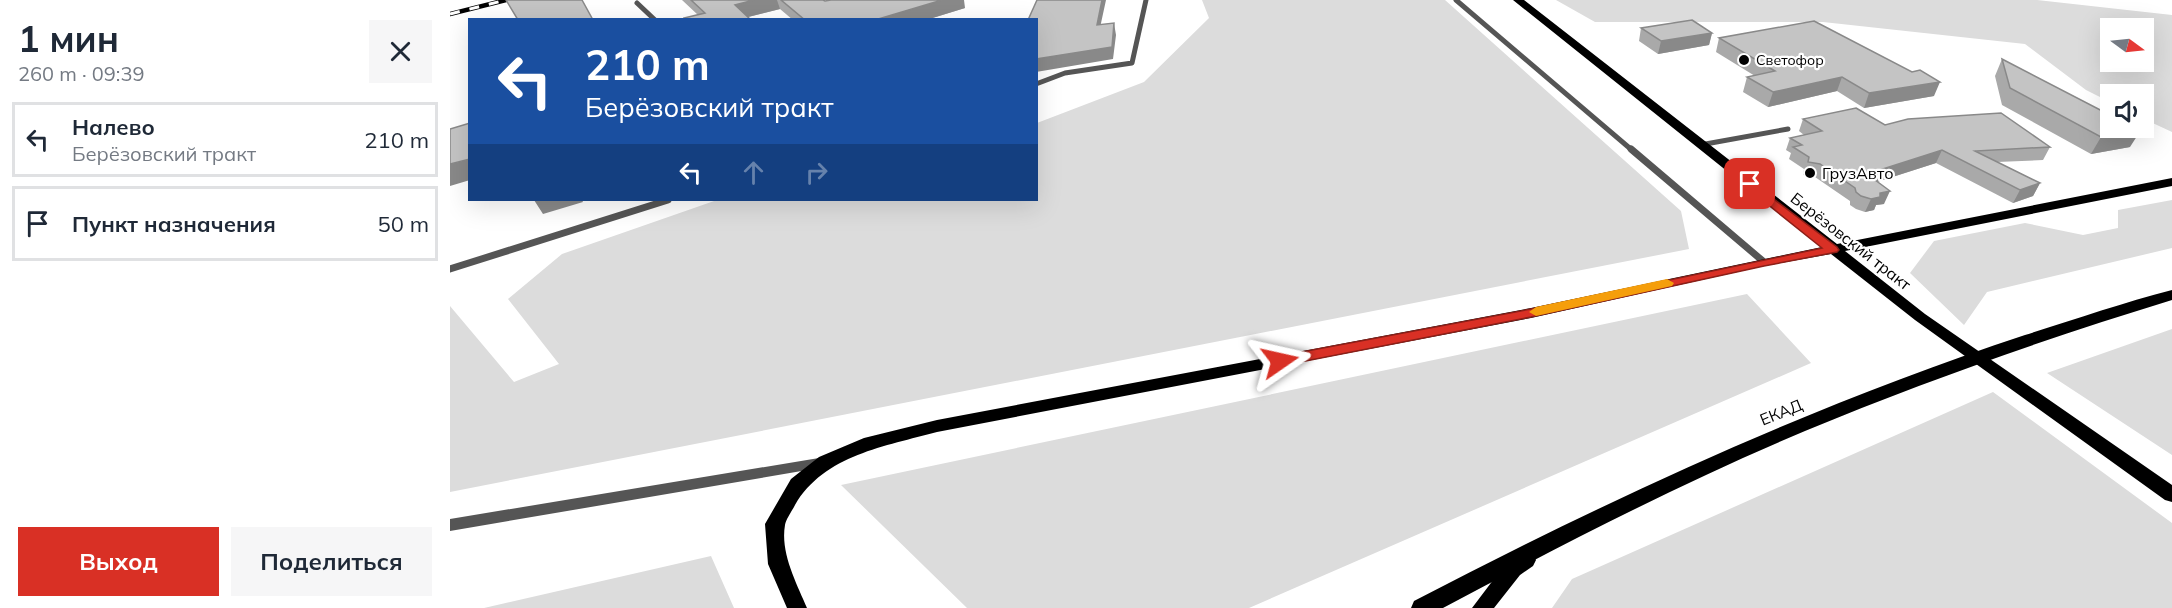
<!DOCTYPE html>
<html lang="ru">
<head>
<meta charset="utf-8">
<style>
	:root { --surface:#fff; --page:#f6f6f7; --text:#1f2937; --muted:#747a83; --line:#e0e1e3; --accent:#d93025 }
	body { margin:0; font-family:Mulish,sans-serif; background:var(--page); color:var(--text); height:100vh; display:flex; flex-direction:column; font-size:22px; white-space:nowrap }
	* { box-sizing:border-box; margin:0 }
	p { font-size:20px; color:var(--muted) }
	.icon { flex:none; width:33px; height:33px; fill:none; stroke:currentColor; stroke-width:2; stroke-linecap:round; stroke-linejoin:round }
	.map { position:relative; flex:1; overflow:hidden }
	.panel { display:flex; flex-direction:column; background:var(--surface); width:450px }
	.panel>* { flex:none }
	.guide { position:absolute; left:18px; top:18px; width:570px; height:183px; border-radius:0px; box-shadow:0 6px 24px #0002; background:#1a4fa0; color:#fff; overflow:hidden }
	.needle { width:39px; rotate:105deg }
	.buttons { position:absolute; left:1650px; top:18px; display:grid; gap:12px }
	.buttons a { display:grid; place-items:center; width:54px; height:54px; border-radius:0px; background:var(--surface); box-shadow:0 6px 24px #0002; font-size:30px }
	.pin { position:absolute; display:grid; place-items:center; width:51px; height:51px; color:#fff; margin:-26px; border-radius:12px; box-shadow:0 3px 9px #0006 }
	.me { position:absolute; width:66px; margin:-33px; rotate:79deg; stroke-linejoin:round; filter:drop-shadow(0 0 4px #0008) }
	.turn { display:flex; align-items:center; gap:21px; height:126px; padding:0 18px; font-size:27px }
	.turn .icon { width:78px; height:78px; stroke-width:2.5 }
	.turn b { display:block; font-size:42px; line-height:51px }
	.lanes { display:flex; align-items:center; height:57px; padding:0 18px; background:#0003; justify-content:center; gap:30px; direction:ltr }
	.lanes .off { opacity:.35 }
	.round { display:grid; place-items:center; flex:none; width:63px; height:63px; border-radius:0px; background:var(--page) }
	.headline { display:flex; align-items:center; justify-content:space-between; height:102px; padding:0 18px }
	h1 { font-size:36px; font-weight:700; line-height:45px }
	.cta { display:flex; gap:12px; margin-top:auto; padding:12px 18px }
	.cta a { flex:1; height:69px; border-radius:0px; background:var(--accent); color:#fff; font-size:24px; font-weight:700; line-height:69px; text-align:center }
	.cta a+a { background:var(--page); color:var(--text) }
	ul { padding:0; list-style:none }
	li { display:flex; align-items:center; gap:18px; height:75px; margin:0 12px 9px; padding:0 6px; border:3px solid var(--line); border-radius:0px }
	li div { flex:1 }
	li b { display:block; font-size:22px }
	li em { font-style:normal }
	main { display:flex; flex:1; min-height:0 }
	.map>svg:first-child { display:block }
</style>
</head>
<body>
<main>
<section class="panel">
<div class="headline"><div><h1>1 мин</h1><p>260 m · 09:39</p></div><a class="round"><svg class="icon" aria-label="close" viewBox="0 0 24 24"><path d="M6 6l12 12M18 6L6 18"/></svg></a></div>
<ul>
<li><svg class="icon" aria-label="left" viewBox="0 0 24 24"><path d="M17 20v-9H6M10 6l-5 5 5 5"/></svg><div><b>Налево</b><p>Берёзовский тракт</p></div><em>210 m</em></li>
<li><svg class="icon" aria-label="arrive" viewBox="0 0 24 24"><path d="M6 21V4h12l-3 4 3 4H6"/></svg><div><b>Пункт назначения</b></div><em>50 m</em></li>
</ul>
<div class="cta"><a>Выход</a><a>Поделиться</a></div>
</section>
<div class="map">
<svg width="1722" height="608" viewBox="0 0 1722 608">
	<rect width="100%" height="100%" fill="#fff"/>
	<path fill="#dcdcdc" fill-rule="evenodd" d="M752,0H995L1231,211L1239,249L0,492V306L64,382L109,364L58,299L112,254L267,200H586L587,123L694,82L759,18Z
		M1106,0H1587L1722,15V132L1694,119V94H1660V102L1636,90L1575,44L1373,22H1145ZM1660,28H1694V62H1660Z
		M1722,200V248L1537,292L1514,325L1460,273L1484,241L1575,223L1633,235L1668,228V210Z
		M1297,294L1361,363L799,608H517L391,485Z
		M1722,329V455L1597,373Z
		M1543,392L1722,523V608H1102L1122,579Z
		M261,556L284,608H34Z"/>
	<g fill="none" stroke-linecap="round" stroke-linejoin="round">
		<path stroke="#555" stroke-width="5" d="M1006,0L1183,151
			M187,3L205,20
			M586,84L615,73L682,63L696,0
			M1250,145L1338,129"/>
		<path stroke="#555" stroke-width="7" d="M1181,149L1314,262
			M0,269L218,200"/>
		<path fill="#555" fill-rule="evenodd" d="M375,457L380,458L382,462L380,466L375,467L0,531V519Z"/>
		<path fill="#000" fill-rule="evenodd" d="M1063,0H1074L1387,244L1722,178V186L1395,251L1475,314L1722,485V502L1715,500L1465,320L1381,254L1314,266L1081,318L487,432C436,446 374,455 345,505C342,511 336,519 335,525C330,553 347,584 357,608H337L318,564L315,524L341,479L369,457L414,438L487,420L1081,308L1372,247Z
			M1076,552L1083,554L1086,560L1083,566L1070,575L1044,608H1022L1056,563Z"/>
		<path fill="#000" fill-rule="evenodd" d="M1722,290V300C1598,338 1475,381 1355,431C1231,483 1112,545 993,608H961L964,601C1162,498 1363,405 1575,335C1623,320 1672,303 1722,290Z"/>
		<g stroke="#000" stroke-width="4.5">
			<path id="rail" d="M0,14L56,0"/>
		</g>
		<use href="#rail" stroke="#fff" stroke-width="3" stroke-dasharray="10" stroke-linecap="butt"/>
	</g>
	<path fill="#a9a9a9" d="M232,0H358L515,8L476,20H343L330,9L298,17L248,15Z
		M1191,28L1262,33L1259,45L1208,54L1189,41Z
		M1269,38L1484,96L1414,108L1387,91L1318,107L1293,92L1297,77L1305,76L1266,52Z
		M1552,59L1680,147L1641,154L1552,105L1545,76Z
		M1353,119L1435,125L1600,147L1593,160L1547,162L1590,183L1583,196L1563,203L1486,163L1427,182L1434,204L1426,205L1424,210L1415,212L1406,209L1400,205V201L1365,177L1353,175L1354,169L1339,159L1341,153L1336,150L1340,138L1354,135L1349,131Z"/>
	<path fill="#898989" d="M304,0H327L330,9L290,19L285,5Z
		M492,0H514L515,8L476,20H425Z
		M652,0H656L648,37L647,25Z
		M664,23L666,35L663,59L586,72V59Z
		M1262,33L1259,45L1208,54L1211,41Z
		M1392,77L1387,91L1318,107L1323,92Z
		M1490,82L1484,96L1414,108L1419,93Z
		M1691,130L1680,147L1641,154L1651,137Z
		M1492,150L1486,163L1411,187L1417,174Z
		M20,159V180L0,186V164Z
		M1590,183L1583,196L1563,203L1570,190Z
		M1440,191L1434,204L1426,205L1424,210L1415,212L1421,199L1430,193Z
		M84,200H132L133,202L93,214Z"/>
	<path fill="#c4c4c4" stroke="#898989" stroke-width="1.5" d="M56,0H132L143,20H68Z
		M241,0H304L285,5L301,20H235L234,18L255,13Z
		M331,0H373L375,1L381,0H492L425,20H355Z
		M587,0H652L647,25L664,23L662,47L586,59V20H578Z
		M1242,20L1262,33L1211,41L1191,28Z
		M1364,21L1462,72L1470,70L1490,82L1419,93L1392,77L1323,92L1297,77L1325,71L1269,38Z
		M1552,59L1660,115V128H1686L1691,130L1651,137L1560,88Z
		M1406,108L1435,125L1458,119L1551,113L1600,147L1525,151L1590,183L1570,190L1492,150L1417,174L1440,191L1430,193V197L1421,199L1411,196L1406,192L1405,188L1370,164L1358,162L1359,157L1343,147L1352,145L1340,138L1372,131L1353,119Z
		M20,123V159L0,164V129Z"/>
	<path fill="#d93025" stroke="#8d1f18" stroke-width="1.5" d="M1300,181L1387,247L1389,250L1387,252L1314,266L1081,317L830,366L822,361L830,356L1081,309L1372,248L1296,187L1294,184Z"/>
	<path fill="#f59e0b" d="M1217,279L1224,283L1222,286L1086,316L1079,312L1086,307Z"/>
	<g fill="#000" stroke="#fff" stroke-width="2">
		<circle cx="1294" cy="60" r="6"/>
		<circle cx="1360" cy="173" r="6"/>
	</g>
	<g text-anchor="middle" stroke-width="4.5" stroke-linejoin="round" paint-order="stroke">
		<g font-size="14" fill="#000" stroke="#fff" text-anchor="start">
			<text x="1306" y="65">Светофор</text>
		</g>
		<g font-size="16" fill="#000" stroke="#fff" text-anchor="start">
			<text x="1372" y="179">ГрузАвто</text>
		</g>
		<g font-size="16" fill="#000" stroke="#fff">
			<text transform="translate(1401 241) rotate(38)" y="6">Берёзовский тракт</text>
			<text transform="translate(1331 412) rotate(-22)" y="6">ЕКАД</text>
		</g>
	</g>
</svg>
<div class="buttons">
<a><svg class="needle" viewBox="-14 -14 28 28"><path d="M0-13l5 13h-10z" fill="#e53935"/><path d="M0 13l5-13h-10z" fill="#747a83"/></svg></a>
<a><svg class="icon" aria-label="sound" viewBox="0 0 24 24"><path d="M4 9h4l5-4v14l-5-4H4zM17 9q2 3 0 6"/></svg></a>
</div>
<div class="pin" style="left:1300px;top:184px;background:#d93025"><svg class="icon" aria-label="arrive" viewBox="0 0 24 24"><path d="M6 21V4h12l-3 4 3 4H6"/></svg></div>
<svg class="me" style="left:830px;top:361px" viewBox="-20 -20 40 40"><path d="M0-17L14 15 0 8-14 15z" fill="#d93025" stroke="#fff" stroke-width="4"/></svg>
<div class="guide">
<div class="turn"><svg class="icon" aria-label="left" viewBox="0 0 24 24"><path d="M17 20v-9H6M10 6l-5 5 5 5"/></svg><div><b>210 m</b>Берёзовский тракт</div></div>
<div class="lanes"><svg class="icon" aria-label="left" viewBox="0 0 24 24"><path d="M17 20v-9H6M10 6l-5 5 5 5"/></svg><svg class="icon off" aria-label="ahead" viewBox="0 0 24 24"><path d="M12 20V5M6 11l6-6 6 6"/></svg><svg class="icon off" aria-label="right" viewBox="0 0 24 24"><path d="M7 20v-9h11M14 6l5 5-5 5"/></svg></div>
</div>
</div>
</main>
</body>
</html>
